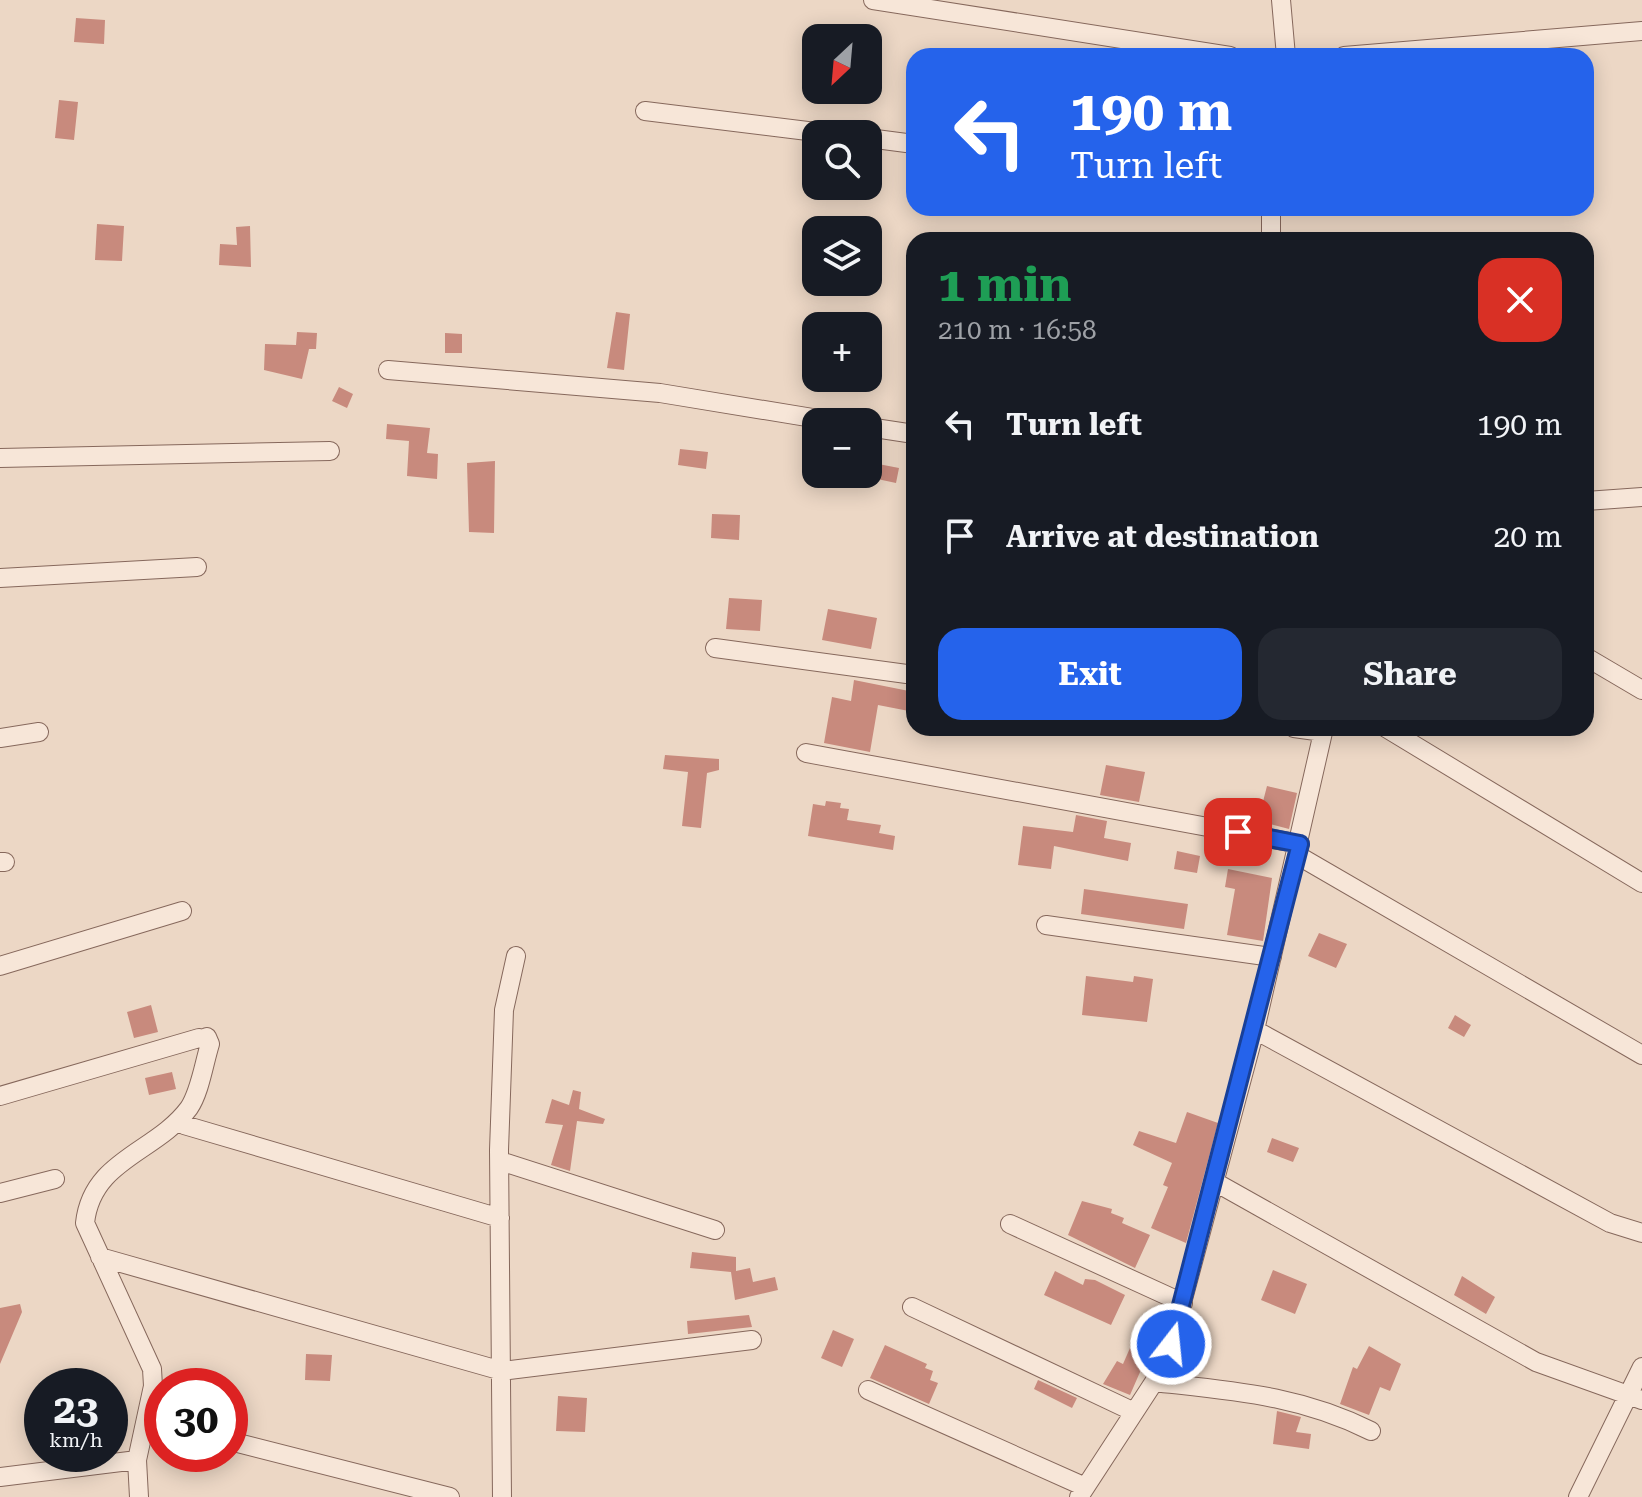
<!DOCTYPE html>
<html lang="en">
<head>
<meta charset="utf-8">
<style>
	:root { --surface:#171b24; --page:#242831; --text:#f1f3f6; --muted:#9ea1a6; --accent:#2563eb }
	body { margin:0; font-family:"Roboto Serif",serif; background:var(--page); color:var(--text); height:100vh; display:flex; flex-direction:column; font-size:30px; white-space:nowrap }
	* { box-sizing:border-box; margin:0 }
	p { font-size:26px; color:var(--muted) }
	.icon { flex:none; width:44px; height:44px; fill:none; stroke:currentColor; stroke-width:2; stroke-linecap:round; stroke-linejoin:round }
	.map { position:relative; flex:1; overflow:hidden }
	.side { position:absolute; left:906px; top:232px; width:688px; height:504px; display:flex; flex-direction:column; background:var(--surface); border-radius:24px; box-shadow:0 4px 20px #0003 }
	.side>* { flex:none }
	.top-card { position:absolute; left:906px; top:48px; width:688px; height:168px; border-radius:24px; box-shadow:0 4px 20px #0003; background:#2563eb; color:#fff; overflow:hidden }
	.needle { width:52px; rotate:206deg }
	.controls { position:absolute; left:802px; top:24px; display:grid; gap:16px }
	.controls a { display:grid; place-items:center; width:80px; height:80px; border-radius:16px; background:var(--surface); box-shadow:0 4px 20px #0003; font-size:40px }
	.speed { position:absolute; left:24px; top:1368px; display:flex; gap:16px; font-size:40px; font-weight:700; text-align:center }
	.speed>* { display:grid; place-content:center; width:104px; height:104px; border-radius:50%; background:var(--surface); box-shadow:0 4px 20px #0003; line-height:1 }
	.speed small { font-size:20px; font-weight:400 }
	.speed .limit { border:12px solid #d22; background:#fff; color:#111 }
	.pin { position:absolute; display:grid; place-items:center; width:68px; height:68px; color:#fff; margin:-34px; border-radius:16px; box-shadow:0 4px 12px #0006 }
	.me { position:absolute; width:88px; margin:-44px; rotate:16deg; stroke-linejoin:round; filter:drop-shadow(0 0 6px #0008) }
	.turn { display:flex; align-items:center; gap:28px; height:168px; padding:0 32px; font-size:36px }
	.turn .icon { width:104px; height:104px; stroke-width:2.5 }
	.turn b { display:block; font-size:56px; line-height:68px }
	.round { display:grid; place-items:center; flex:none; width:84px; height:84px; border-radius:24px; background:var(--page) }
	.head { display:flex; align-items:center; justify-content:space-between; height:136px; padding:0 32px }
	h1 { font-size:48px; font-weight:700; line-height:60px; color:#1e9e55 }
	.primary-button { display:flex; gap:16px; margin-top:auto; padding:16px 32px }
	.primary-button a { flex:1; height:92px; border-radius:24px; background:var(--accent); color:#fff; font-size:32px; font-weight:700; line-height:92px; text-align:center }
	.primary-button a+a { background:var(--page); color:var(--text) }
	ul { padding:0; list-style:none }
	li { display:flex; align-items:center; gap:24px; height:112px; padding:0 32px }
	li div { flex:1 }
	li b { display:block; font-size:30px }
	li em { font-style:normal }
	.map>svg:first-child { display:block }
</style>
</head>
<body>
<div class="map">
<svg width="1642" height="1497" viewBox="0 0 1642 1497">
	<rect width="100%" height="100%" fill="#ecd7c5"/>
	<path fill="#c88a7d" d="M76,18L105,20L104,44L74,42Z
		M59,100L78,102L74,140L55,138Z
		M97,224L124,226L122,261L95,260Z
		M250,226L251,267L219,265L220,244L237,245L236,227Z
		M616,312L630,314L624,370L607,368Z
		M297,332L317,333L316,349H309L302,379L264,370L265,344L296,345Z
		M445,333L462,334V353H445Z
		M339,387L353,394L347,408L332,401Z
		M387,424L430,428L427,453L438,454L437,479L407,476L409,441L386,439Z
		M680,449L708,452L706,469L678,465Z
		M495,461L494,533L469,532L467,463Z
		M868,462L899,468L896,483L868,477Z
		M712,514L740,515L739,540L711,538Z
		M729,598L762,600L760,631L726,629Z
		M828,609L877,618L871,649L822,640Z
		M854,680L914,692V712L878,705L870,752L824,743L832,697L851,701Z
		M665,755L719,759V770L707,773L701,828L682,826L688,772L663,769Z
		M1106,765L1145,772L1139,802L1100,795Z
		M1267,786L1297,793L1289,829L1258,821Z
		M826,801L841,803L840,808L849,809L847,820L881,825L879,833L895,836L893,850L808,836L813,804L825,806Z
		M1076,815L1107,821L1104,838L1131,843L1128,861L1054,846L1051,869L1018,865L1023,826L1073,832Z
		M1177,851L1200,856L1197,873L1174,869Z
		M1228,869L1272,878L1263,941L1227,935L1235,889L1225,887Z
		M1084,889L1188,904L1184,929L1081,914Z
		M1319,933L1347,944L1336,968L1308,956Z
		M1086,976L1133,982L1134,976L1153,979L1147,1022L1082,1015Z
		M151,1005L158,1032L134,1038L127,1012Z
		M1455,1015L1471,1025L1464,1037L1448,1028Z
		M172,1072L176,1089L149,1095L145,1078Z
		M573,1090L581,1092L579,1109L605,1119L603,1124L577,1121L570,1171L551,1165L563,1125L545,1123L552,1099L569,1105Z
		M1187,1112L1218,1123L1186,1243L1151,1228L1168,1187L1163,1185L1172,1163L1133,1145L1139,1131L1176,1143Z
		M1272,1138L1299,1148L1293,1162L1267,1152Z
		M1082,1201L1112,1209L1111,1213L1124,1218L1122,1223L1150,1235L1135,1268L1068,1235Z
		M692,1252L736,1257V1271L750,1268L753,1282L775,1277L778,1290L735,1300L731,1272L690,1268Z
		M1273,1270L1307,1284L1295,1314L1261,1300Z
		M1055,1271L1083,1285L1085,1279L1095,1280L1125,1295L1111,1325L1044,1295Z
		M1462,1276L1495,1297L1486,1314L1454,1295Z
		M20,1304L22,1312L0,1364V1308Z
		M749,1315L752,1327L688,1334L687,1321Z
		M833,1330L854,1339L842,1367L821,1358Z
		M885,1345L927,1364L925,1368L933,1371L930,1380L938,1383L929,1404L870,1378Z
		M1369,1346L1401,1364L1390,1391L1380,1387L1369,1415L1340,1404L1353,1367L1357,1369Z
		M1130,1348L1147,1356L1130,1395L1103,1384L1117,1361L1123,1364Z
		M306,1354L332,1355L330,1381L305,1380Z
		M1038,1380L1077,1398L1072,1408L1034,1389Z
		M558,1396L587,1398L585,1432L556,1431Z
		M1277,1411L1301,1417L1296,1432L1311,1434L1309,1449L1273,1444Z"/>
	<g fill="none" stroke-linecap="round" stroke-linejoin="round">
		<g stroke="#86685c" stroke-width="20">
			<path id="street" d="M873,0L1230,56
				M1281,0L1286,56
				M1344,56L1642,31
				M645,111L832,134
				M868,138L914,144
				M1271,208V240
				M388,370L660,393L837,422
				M868,427L914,434
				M0,458L330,451
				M1586,501L1642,497
				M0,578L197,567
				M715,648L914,675
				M1586,657L1642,690
				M1294,728L1323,732
				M1386,728L1642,883
				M0,738L39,732
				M806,753L1300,844
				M1297,855L1642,1055
				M0,862H5
				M1046,925L1272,957
				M0,966L182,911
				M1255,1030L1610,1223L1642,1233
				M0,1096L199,1038
				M184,1125L500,1218
				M500,1161L715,1230
				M1215,1182L1536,1362L1642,1400
				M0,1193L55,1179
				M1010,1224L1183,1303
				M100,1257L502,1371L752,1340
				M912,1307L1132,1411
				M1154,1382C1233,1391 1299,1395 1371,1431
				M868,1390L1083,1486
				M230,1441L450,1497
				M0,1477L137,1460
				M139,1497L137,1460L153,1386L152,1369L85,1223C92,1159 156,1153 189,1108C200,1092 204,1063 210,1044L207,1037
				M502,1497L499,1150L504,1010L516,956
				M1079,1497L1154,1382L1171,1344L1255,1030L1324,728
				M1578,1497L1642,1367"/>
		</g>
		<use href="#street" stroke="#f7e6d8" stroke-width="18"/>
	</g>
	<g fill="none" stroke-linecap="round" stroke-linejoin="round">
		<g stroke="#184099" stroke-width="20">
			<path id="route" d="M1171,1344L1300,844L1238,832"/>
		</g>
		<use href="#route" stroke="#2563eb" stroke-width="14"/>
	</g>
</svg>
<div class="controls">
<a><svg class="needle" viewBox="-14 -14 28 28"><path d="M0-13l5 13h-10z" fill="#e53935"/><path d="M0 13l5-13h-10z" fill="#9ea1a6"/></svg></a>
<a><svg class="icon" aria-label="search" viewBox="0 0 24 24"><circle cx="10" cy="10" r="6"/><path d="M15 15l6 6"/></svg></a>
<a><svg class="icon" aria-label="layers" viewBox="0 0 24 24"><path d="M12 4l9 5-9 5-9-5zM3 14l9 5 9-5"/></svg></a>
<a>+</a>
<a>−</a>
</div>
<div class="speed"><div>23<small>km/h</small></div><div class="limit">30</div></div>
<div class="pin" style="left:1238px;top:832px;background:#d93025"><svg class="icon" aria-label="arrive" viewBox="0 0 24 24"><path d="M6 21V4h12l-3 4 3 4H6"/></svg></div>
<svg class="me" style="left:1171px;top:1344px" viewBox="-20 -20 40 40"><circle r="17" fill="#2563eb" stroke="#fff" stroke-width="3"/><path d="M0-11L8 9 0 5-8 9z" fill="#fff"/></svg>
<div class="top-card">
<div class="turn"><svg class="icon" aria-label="left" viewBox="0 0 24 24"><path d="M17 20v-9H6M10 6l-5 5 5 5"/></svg><div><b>190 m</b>Turn left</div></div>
</div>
<section class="side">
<div class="head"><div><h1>1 min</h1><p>210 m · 16:58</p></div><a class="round" style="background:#d93025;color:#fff"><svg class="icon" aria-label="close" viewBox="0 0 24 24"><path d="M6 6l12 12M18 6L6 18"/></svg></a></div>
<ul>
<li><svg class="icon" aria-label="left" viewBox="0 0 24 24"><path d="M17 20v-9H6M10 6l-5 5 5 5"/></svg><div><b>Turn left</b></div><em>190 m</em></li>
<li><svg class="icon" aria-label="arrive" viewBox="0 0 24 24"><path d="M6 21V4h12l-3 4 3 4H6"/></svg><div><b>Arrive at destination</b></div><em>20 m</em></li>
</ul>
<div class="primary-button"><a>Exit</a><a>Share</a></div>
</section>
</div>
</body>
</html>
